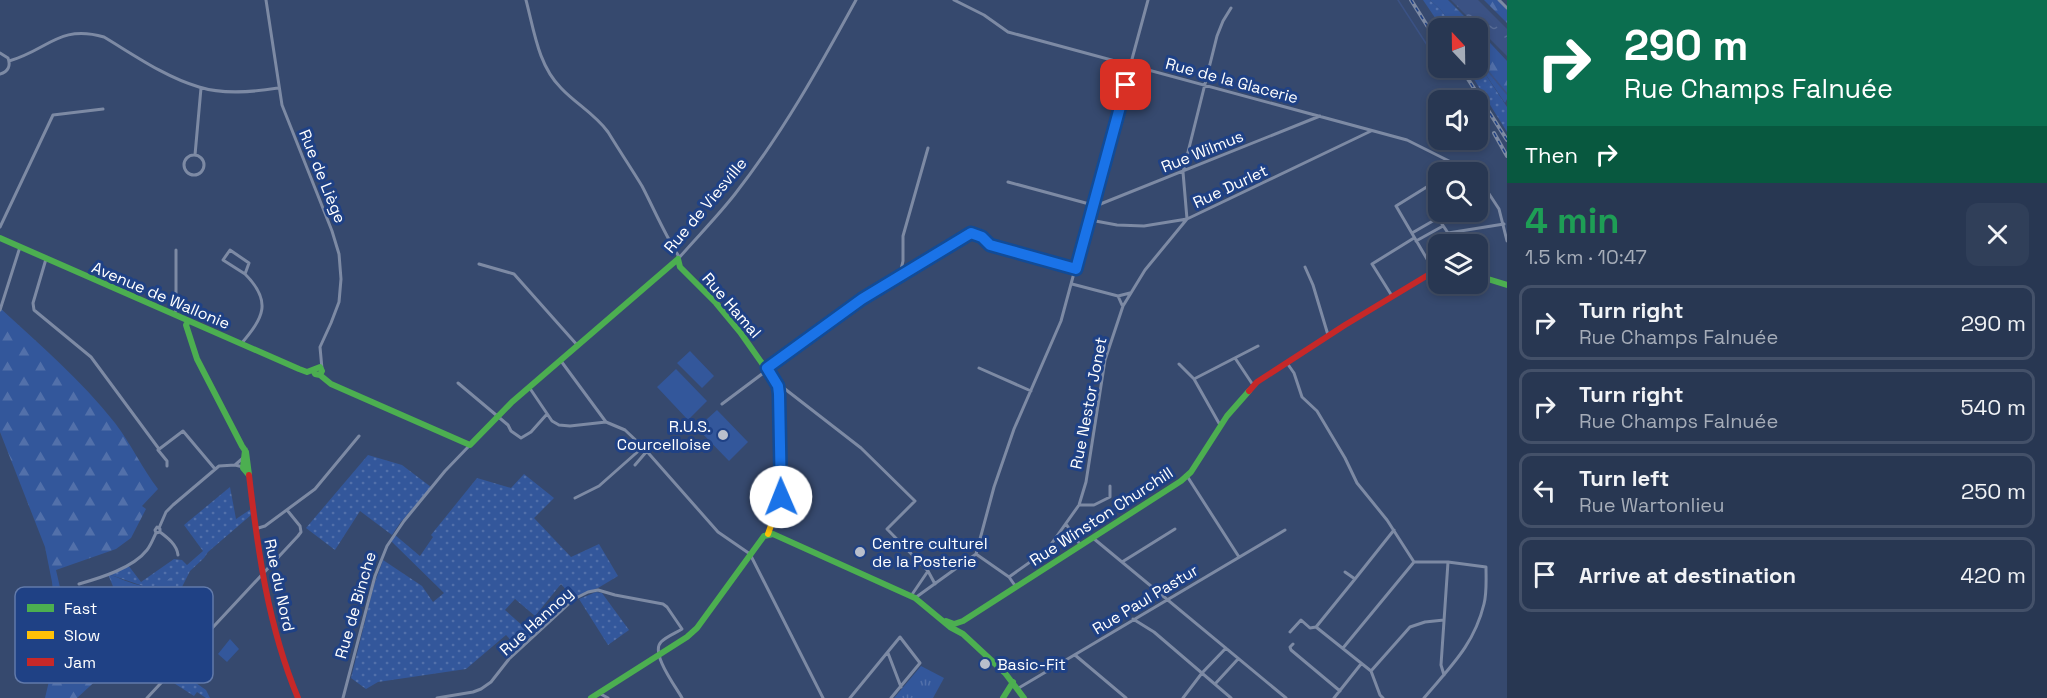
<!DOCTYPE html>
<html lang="en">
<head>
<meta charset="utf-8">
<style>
	:root { --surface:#283752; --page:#303f59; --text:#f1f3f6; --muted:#a5acb8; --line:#445169 }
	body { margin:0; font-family:"Space Grotesk",sans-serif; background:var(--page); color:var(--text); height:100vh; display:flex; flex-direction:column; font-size:22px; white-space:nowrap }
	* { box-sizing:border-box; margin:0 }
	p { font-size:20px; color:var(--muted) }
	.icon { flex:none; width:33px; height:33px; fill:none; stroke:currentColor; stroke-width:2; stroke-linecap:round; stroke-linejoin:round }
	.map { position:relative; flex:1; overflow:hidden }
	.drawer { display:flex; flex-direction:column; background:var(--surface); width:540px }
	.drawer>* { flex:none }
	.guide { background:#0b6e4f; color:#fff; overflow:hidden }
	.needle { width:39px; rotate:338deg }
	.tools { position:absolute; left:1428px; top:18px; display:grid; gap:12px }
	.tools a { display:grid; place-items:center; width:60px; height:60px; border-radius:12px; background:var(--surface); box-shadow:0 3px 9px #0003,0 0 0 2px var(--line); font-size:30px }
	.pin { position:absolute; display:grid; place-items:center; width:51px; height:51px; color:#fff; margin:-26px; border-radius:12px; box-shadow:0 3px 9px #0006 }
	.me { position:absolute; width:66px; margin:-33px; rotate:359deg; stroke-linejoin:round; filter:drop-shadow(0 0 4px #0008) }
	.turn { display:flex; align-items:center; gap:21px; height:126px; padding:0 18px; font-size:27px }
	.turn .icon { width:78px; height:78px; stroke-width:2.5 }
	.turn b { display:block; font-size:42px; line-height:51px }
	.then { display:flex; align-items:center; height:57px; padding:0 18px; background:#0003; gap:12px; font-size:22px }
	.round { display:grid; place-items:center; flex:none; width:63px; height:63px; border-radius:12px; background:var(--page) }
	.overview { display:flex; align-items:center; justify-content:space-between; height:102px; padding:0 18px }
	h1 { font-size:36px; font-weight:800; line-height:45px; color:#1e9e55 }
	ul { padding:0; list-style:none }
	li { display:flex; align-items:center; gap:18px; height:75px; margin:0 12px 9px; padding:0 6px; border:3px solid var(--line); border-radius:12px }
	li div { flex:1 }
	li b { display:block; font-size:22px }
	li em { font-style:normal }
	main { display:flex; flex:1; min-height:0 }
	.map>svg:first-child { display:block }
</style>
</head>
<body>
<main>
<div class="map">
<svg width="1507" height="698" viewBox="0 0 1507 698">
	<defs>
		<pattern id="grass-dots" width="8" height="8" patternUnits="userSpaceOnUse" patternTransform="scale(1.5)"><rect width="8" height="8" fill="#33579b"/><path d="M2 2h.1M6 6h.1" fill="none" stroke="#5270aa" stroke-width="1.8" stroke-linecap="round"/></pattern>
		<pattern id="forest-firs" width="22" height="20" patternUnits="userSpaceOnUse" patternTransform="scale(1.5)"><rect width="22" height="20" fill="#33579b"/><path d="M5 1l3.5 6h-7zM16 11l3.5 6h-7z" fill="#5270aa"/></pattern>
		<pattern id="park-tufts" width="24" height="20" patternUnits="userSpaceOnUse" patternTransform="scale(1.5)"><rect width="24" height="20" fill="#33579b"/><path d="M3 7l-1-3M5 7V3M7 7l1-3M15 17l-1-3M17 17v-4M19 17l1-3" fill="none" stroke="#5270aa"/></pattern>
		<pattern id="water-ripples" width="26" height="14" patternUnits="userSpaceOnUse" patternTransform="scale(1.5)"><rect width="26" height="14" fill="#3b5284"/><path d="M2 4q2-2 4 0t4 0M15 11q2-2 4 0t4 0" fill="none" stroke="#586c96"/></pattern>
	</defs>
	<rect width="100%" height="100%" fill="#36496e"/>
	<path fill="url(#grass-dots)" d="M1423,0H1430L1441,10L1454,28H1442Z
		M1478,63L1507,107V132L1467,68H1478Z
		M368,455L402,465L431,487L400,523L392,535L360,511L335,550L306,528Z
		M524,474L554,498L534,518L571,557L599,544L618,576L598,588L573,598L561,584L535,616L515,599L505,610L533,635L518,648L506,635L466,669L378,682L366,689L351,678L374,585L383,560L422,586L433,602L444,593L391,541L395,535L420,556L433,537L431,535L477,478L511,488Z
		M230,487L236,519L251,509V515L208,552L204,558L190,571L182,587L178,605V618L187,630L191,652L182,663L161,637L170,609L161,585L146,587L108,574L128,565L141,582L174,559L182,560L187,565L203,551L184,525Z
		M596,592L602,593L629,630L608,645L579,599Z
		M176,669L206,690L210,698H206L197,692L194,696L166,678Z"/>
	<path fill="url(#forest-firs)" d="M1430,0H1448L1476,28H1454L1441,10Z
		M1484,0H1499L1507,8V23Z
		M1478,30L1507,61V99L1505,103L1478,63Z
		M0,308C40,345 81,380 115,423C131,444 142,468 158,489L142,506L146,509L131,538L116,549L56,570L64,605L80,606L89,604L91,608L110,602L108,597L116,594L108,574C131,582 149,595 170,578L176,584L161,637L153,628L123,650L126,653L77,698H45L53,664L56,619L52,582L45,547L0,432Z"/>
	<path fill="url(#park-tufts)" d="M921,666L944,678L933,698H894Z"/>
	<path fill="#33579b" d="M690,351L714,376L702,388L677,363Z
		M676,369L707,401L688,420L657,387Z
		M717,410L748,442L729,461L697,428Z
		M230,639L239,649L227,662L218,654Z"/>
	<path fill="url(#water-ripples)" d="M1451,0H1478L1507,29V56Z"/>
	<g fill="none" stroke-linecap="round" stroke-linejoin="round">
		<path stroke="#3b5284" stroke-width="1.5" d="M1398,0L1438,62
			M1478,59L1507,94"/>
		<path stroke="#7d8aa4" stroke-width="3" d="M266,0L282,105L332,231L339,254L341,279L339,302L331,323L320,347L322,369
			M526,0C534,30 538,65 561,88C576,104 595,114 608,132C619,150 631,168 642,186C654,209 664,233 678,255V259C697,237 717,217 735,194C782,134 820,66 856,0
			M954,0L984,15L1008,32L1407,140L1471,172
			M1499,0L1507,8
			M0,53L8,58C11,66 8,72 0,74
			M9,61C48,50 59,24 104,37C134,55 165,77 199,87C224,95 253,92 278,88
			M184 165a10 10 0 1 1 20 0a10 10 0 1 1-20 0Z
			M195,155L201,88
			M1478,177L1499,209L1507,241
			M1008,182L1093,205
			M1093,207L1320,116
			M1090,220L1117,225L1144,226L1187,219L1371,131
			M0,227L53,115L103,109
			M1412,233L1438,218L1448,233L1504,224
			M1416,241L1443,226
			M230,250L249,263L245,274L223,260Z
			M46,259L33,303L34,310L91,357L159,449
			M479,264L514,274L578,346
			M1305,267L1313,285L1328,335
			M1434,271L1396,206L1438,180
			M900,274L903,261V236L928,148
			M1072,284L1118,296L1122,305
			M1118,296L1130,293
			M1392,296L1372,264L1414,238
			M0,310L20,247
			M174,315L176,310V250
			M241,344C263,318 273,302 245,274
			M1235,358L1253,385
			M561,361L606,422
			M1287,363L1294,373L1302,397L1317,411L1345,458L1357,483L1387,520L1414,562
			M1179,364L1194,379L1220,425
			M979,368L1031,391
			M1194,379L1258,346
			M458,383L508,425L511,431L521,438L531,432L547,414
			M778,386L785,389L861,448L915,501L887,529L928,571L935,584
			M529,387L552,421L559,425L570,426L606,422L625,430L643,447L718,532L750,554L823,698
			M722,404L862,299L966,235L977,234L990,245L1076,269
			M235,465L243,458L245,459
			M635,465L647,451
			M167,466V461L158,450L183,431L215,469
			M1187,476L1239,557
			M575,498L599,486L643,447
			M1079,505H1094L1110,497V486
			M1066,524L1081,546
			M159,528L166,512L173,505L219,466L235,465L243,467
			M255,529L265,526L315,489L359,436
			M160,532L156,533L155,530L157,527L160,529V532C168,538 177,545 178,555
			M1093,538L1286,698
			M976,554L994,487L1014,429L1061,321L1148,0
			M976,554L1009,577L1016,587
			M1122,562L1175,529
			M1009,577L1047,550L1079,505L1086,482L1105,360L1123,306L1145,270L1187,219L1183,172L1217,36L1223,21L1231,8
			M1355,579L1394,530
			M79,584C100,578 133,568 147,550C151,545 153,539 156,533
			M911,596L928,571
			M915,598L976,554
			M1133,619L1154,632L1231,698
			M1316,627L1371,671L1380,695L1383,698
			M1316,627L1355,579L1345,572
			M1290,632L1301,620L1310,628L1316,627
			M1293,644L1290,647L1291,650L1340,691
			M1343,648L1414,562H1448L1486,567C1486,579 1487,592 1484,604C1474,645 1450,667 1424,698
			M888,653L901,687
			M1075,655L1126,698
			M1371,671L1410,627L1425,622L1444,620
			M1444,675L1441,665L1448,562
			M1215,684L1238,659
			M1017,689L1285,530
			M599,693L608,698
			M147,698L298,536L301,532L300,526L287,510
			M343,698L375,576L387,546L404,521L445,471L470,445
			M437,698L473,692L481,689L491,682L509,659L574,599L588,592L598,590L615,595L663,604L667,607L682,629C676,633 667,636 661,642C650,653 676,687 682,698
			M850,698L900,637L920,663L891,698
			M1183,698L1202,673L1226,648
			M1334,698L1361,664"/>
		<path stroke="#4caf50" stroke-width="6" d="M0,238L299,369L307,372L320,367L322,371L320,375
			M1478,276L1507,285
			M188,321L186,325L197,359L242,446L246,452L249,475L243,468L245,450
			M313,370L315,374L320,375L331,384L470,445L512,402L678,259L680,267L716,303L740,332L778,386L779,411
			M946,621L954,624L963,621L1181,481L1191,472L1227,416L1249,391
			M591,698L687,637L697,628L764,536L773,534L915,598L950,627L963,634L1005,673L1024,698
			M1003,698L1013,682"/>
		<path stroke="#ffc107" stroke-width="6" d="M768,534L782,494L779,411"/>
		<path stroke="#c62828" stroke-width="6" d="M1249,391L1257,382L1345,325L1438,269
			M249,475C258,552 268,626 298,698"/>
		<g stroke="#7d8aa3" stroke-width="4">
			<path id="rail" d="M1411,0L1438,43
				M1461,68L1507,140
				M1494,133L1507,156"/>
		</g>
		<use href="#rail" stroke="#1f4185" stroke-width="1.5" stroke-dasharray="4.5" stroke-linecap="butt"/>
	</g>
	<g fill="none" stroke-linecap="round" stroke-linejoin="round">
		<g stroke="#114b97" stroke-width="15">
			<path id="route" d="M781,497L779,394L778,386L767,368L862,299L971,233L982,237L990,245L1076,269L1126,85"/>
		</g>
		<use href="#route" stroke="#1a73e8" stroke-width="10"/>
	</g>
	<g fill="#b9bfcc" stroke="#1f4185" stroke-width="2">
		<circle cx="723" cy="435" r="6"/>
		<circle cx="860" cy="552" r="6"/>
		<circle cx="985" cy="664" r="6"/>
	</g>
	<g text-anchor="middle" stroke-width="6" stroke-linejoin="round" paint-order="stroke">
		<g font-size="16" fill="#fff" stroke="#1f4185">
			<text transform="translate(1232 80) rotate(15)" y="6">Rue de la Glacerie</text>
			<text transform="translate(1202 151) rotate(-22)" y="6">Rue Wilmus</text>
			<text transform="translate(323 176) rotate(68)" y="6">Rue de Liège</text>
			<text transform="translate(1230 186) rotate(-25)" y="6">Rue Durlet</text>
			<text transform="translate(705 205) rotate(-50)" y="6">Rue de Viesville</text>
			<text transform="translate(161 295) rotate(23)" y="6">Avenue de Wallonie</text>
			<text transform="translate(732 305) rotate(49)" y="6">Rue Hamal</text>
			<text transform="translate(1088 403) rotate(-79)" y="6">Rue Nestor Jonet</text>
			<text transform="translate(1101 516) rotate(-33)" y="6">Rue Winston Churchill</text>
			<text transform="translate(280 585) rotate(78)" y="6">Rue du Nord</text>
			<text transform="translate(1145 599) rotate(-31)" y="6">Rue Paul Pastur</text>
			<text transform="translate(355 605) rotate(-74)" y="6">Rue de Binche</text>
			<text transform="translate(536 621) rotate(-42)" y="6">Rue Hannoy</text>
		</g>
		<g font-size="16" fill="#fff" stroke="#1f4185" text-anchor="start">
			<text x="711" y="432" text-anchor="end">R.U.S.<tspan x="711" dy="18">Courcelloise</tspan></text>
			<text x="872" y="549">Centre culturel<tspan x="872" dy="18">de la Posterie</tspan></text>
			<text x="997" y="670">Basic-Fit</text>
		</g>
	</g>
	<rect x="15" y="587" width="198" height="96" rx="9" fill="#1f4185" stroke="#627aaa" stroke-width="1.5"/>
	<rect x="27" y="604" width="27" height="8" fill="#4caf50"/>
	<rect x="27" y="631" width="27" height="8" fill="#ffc107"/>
	<rect x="27" y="658" width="27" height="8" fill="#c62828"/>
	<g font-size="16" fill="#fff">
		<text x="64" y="614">Fast</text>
		<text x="64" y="641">Slow</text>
		<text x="64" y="668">Jam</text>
	</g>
</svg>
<div class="tools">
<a><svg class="needle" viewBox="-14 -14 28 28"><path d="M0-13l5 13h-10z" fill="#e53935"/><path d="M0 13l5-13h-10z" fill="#a5acb8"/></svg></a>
<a><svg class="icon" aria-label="sound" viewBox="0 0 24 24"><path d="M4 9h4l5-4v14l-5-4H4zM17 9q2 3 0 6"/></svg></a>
<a><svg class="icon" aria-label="search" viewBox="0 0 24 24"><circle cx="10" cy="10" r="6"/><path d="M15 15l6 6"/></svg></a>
<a><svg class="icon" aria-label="layers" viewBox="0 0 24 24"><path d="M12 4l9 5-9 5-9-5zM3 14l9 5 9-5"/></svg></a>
</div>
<div class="pin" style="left:1126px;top:85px;background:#d93025"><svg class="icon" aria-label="arrive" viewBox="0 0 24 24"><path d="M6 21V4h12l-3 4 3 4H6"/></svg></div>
<svg class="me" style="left:781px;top:497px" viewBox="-20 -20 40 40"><circle r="19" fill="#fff"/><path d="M0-13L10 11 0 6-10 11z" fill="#1a73e8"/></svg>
</div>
<section class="drawer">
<div class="guide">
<div class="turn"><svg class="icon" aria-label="right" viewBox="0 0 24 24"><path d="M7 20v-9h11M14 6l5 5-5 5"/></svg><div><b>290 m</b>Rue Champs Falnuée</div></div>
<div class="then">Then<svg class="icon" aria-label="right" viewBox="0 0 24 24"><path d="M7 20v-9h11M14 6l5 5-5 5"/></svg></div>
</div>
<div class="overview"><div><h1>4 min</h1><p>1.5 km · 10:47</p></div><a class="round"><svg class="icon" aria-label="close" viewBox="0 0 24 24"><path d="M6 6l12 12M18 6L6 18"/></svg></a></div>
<ul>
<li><svg class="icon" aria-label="right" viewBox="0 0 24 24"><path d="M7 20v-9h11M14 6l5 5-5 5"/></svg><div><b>Turn right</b><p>Rue Champs Falnuée</p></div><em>290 m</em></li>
<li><svg class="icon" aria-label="right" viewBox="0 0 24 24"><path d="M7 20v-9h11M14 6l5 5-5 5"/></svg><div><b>Turn right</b><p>Rue Champs Falnuée</p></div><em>540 m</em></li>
<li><svg class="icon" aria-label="left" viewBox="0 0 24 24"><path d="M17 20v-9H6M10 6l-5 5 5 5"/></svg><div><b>Turn left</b><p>Rue Wartonlieu</p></div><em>250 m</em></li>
<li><svg class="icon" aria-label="arrive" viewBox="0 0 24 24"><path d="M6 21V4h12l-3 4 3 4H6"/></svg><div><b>Arrive at destination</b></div><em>420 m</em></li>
</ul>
</section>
</main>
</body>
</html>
